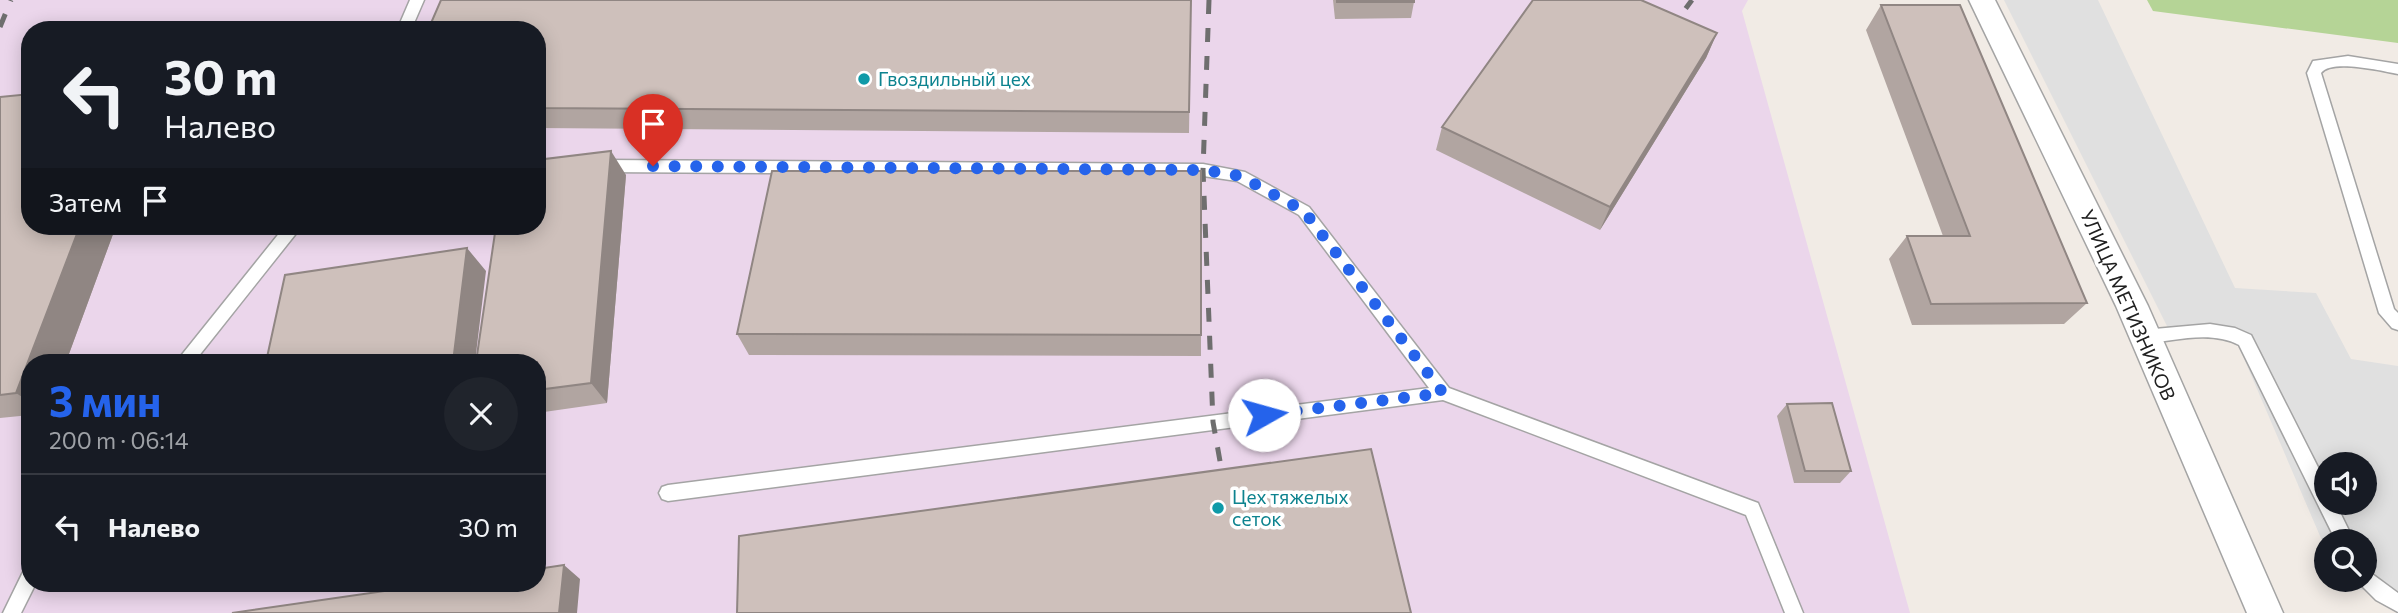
<!DOCTYPE html>
<html lang="ru">
<head>
<meta charset="utf-8">
<style>
	:root { --surface:#171b24; --page:#20242c; --text:#f1f3f6; --muted:#9ea1a6; --line:#363941; --accent:#2563eb }
	body { margin:0; font-family:Commissioner,sans-serif; background:var(--page); color:var(--text); height:100vh; display:flex; flex-direction:column; font-size:26px; white-space:nowrap }
	* { box-sizing:border-box; margin:0 }
	p { font-size:23px; color:var(--muted) }
	.icon { flex:none; width:38px; height:38px; fill:none; stroke:currentColor; stroke-width:2; stroke-linecap:round; stroke-linejoin:round }
	.map { position:relative; flex:1; overflow:hidden }
	.details { position:absolute; left:21px; top:354px; width:525px; height:238px; display:flex; flex-direction:column; background:var(--surface); border-radius:28px; box-shadow:0 4px 18px #0003 }
	.details>* { flex:none }
	.guide { position:absolute; left:21px; top:21px; width:525px; height:214px; border-radius:28px; box-shadow:0 4px 18px #0003; background:#171b24; color:var(--text); overflow:hidden }
	.buttons { position:absolute; left:2314px; top:452px; display:grid; gap:14px }
	.buttons a { display:grid; place-items:center; width:63px; height:63px; border-radius:50%; background:var(--surface); box-shadow:0 4px 18px #0003; font-size:35px }
	.pin { position:absolute; display:grid; place-items:center; width:60px; height:60px; color:#fff; margin:-72px -30px; border-radius:50% 50% 50% 0; rotate:-45deg; box-shadow:0 0 7px #0007 }
	.pin .icon { rotate:45deg }
	.me { position:absolute; width:77px; margin:-38px; rotate:83deg; stroke-linejoin:round; filter:drop-shadow(0 0 5px #0008) }
	.turn { display:flex; align-items:center; gap:24px; height:147px; padding:0 28px; font-size:32px }
	.turn .icon { width:91px; height:91px; stroke-width:2.5 }
	.turn b { display:block; font-size:49px; line-height:60px }
	.then { display:flex; align-items:center; height:66px; padding:0 28px; background:#0003; gap:14px; font-size:26px }
	.round { display:grid; place-items:center; flex:none; width:74px; height:74px; border-radius:37px; background:var(--page) }
	.headline { display:flex; align-items:center; justify-content:space-between; height:119px; padding:0 28px }
	h1 { font-size:42px; font-weight:700; line-height:52px; color:var(--accent) }
	ul { padding:0; list-style:none }
	li { display:flex; align-items:center; gap:21px; height:105px; padding:0 28px; border-top:2px solid var(--line) }
	li div { flex:1 }
	li b { display:block; font-size:26px }
	li em { font-style:normal }
	.map>svg:first-child { display:block }
</style>
</head>
<body>
<div class="map">
<svg width="2398" height="613" viewBox="0 0 2398 613">
	<rect width="100%" height="100%" fill="#f1ebe5"/>
	<path fill="#ebd6eb" fill-rule="evenodd" d="M0,0H1748L1742,11L1910,613H0ZM30,30H537V226H30ZM30,362H537V583H30Z"/>
	<path fill="#b5d496" d="M2147,0H2398V43L2153,11Z"/>
	<path fill="#e0e0e0" fill-rule="evenodd" d="M2004,0H2098L2235,288L2316,293L2351,359L2398,366V593L2342,588L2338,579H2364V541H2326V550L2233,333L2170,332ZM2326,464H2364V502H2326Z"/>
	<g fill="none" stroke-linecap="round" stroke-linejoin="round">
		<g stroke="#a4a4a4" stroke-width="3">
			<path id="service" d="M410,0H424L411,30H397Z
				M2348,56L2398,64V74C2381,71 2332,59 2321,73L2394,309L2398,313V330L2392,328L2379,313L2307,73L2313,61Z
				M601,160L1203,164L1245,172L1309,207L1449,388L1758,503L1803,613H1785L1746,515L1443,400L668,501L662,499L659,493L662,487L668,485L1429,388L1299,215L1237,181L1203,176L601,172L594,166Z
				M285,226H302L194,362H176Z
				M2210,324L2235,328L2251,335L2326,483V502H2335L2354,541H2336L2239,345C2211,330 2173,341 2143,344L2137,342L2135,337L2137,332L2143,330Z
				M30,568V583H36L21,613H3L24,570Z
				M2364,568L2398,593V612L2376,600L2358,582L2357,579H2364Z"/>
		</g>
		<g stroke="#a4a4a4" stroke-width="3">
			<path id="minor" d="M1969,0H1995L2148,306L2283,613H2247L2116,306Z"/>
		</g>
		<use href="#service" fill="#fff" fill-rule="evenodd"/>
		<use href="#minor" fill="#fff" fill-rule="evenodd"/>
		<path stroke="#6e6e6e" stroke-width="5" stroke-dasharray="14 14" stroke-linecap="butt" d="M1209,0L1203,170L1213,422L1225,489
			M0,27L11,0
			M1669,31L1692,0"/>
	</g>
	<path fill="#b1a5a1" d="M1191,0L1189,133L537,128V30Z
		M1333,0H1414V2L1411,18L1335,19Z
		M1881,5L2087,303L2064,324L1912,325L1889,259L1907,236H1943L1866,30Z
		M1717,33L1706,58L1600,230L1436,150L1442,127Z
		M0,97L30,226H116L66,362H30V415L0,418Z
		M1201,171V356L749,355L737,334Z
		M626,175L607,403L537,413V362Z
		M1787,404L1851,471L1840,483H1794L1777,416Z"/>
	<path fill="#908683" d="M1717,33L1706,58L1600,230L1610,207Z
		M611,151L626,175L607,403L591,383Z
		M80,226H116L66,362H30V402L16,393Z
		M467,248L486,271L475,362H453Z
		M564,565L580,579L577,613H559Z"/>
	<path fill="#cec0bb" stroke="#908683" stroke-width="2" d="M441,0H1191L1189,112L537,108V30H428Z
		M1337,0H1414V2H1337Z
		M1533,0H1641L1717,33L1610,207L1442,127Z
		M1881,5H1960L2087,303L1931,304L1907,236H1970Z
		M30,94V226H80L16,393L0,395V97Z
		M611,151L591,383L537,390V362H476L496,226H537V160Z
		M772,171H1201V335L737,334Z
		M467,248L453,362H266L285,275Z
		M1832,403L1851,471H1805L1787,404Z
		M1371,449L1411,613H737L739,536Z
		M564,565L559,613H232L440,583H537V569Z"/>
	<g fill="none" stroke-linecap="round" stroke-linejoin="round">
		<path stroke="#2563eb" stroke-width="12" stroke-dasharray="0 21.6" d="M653,166L1203,170L1240,176L1304,211L1443,393L1264,415"/>
	</g>
	<g fill="#0f9aa8" stroke="#fff" stroke-width="2.5">
		<circle cx="864" cy="79" r="7"/>
		<circle cx="1218" cy="508" r="7"/>
	</g>
	<g text-anchor="middle" stroke-width="7" stroke-linejoin="round" paint-order="stroke">
		<g font-size="19" fill="#0d838f" stroke="#fff" text-anchor="start">
			<text x="878" y="86">Гвоздильный цех</text>
			<text x="1232" y="504">Цех тяжелых<tspan x="1232" dy="22">сеток</tspan></text>
		</g>
		<g font-size="19" fill="#202020" stroke="#fff">
			<text transform="translate(2128 305) rotate(66)" y="7">УЛИЦА МЕТИЗНИКОВ</text>
		</g>
	</g>
</svg>
<div class="buttons">
<a><svg class="icon" aria-label="sound" viewBox="0 0 24 24"><path d="M4 9h4l5-4v14l-5-4H4zM17 9q2 3 0 6"/></svg></a>
<a><svg class="icon" aria-label="search" viewBox="0 0 24 24"><circle cx="10" cy="10" r="6"/><path d="M15 15l6 6"/></svg></a>
</div>
<div class="pin" style="left:653px;top:166px;background:#d93025"><svg class="icon" aria-label="arrive" viewBox="0 0 24 24"><path d="M6 21V4h12l-3 4 3 4H6"/></svg></div>
<svg class="me" style="left:1264px;top:415px" viewBox="-20 -20 40 40"><circle r="19" fill="#fff"/><path d="M0-13L10 11 0 6-10 11z" fill="#2563eb"/></svg>
<div class="guide">
<div class="turn"><svg class="icon" aria-label="left" viewBox="0 0 24 24"><path d="M17 20v-9H6M10 6l-5 5 5 5"/></svg><div><b>30 m</b>Налево</div></div>
<div class="then">Затем<svg class="icon" aria-label="arrive" viewBox="0 0 24 24"><path d="M6 21V4h12l-3 4 3 4H6"/></svg></div>
</div>
<section class="details">
<div class="headline"><div><h1>3 мин</h1><p>200 m · 06:14</p></div><a class="round"><svg class="icon" aria-label="close" viewBox="0 0 24 24"><path d="M6 6l12 12M18 6L6 18"/></svg></a></div>
<ul>
<li><svg class="icon" aria-label="left" viewBox="0 0 24 24"><path d="M17 20v-9H6M10 6l-5 5 5 5"/></svg><div><b>Налево</b></div><em>30 m</em></li>
</ul>
</section>
</div>
</body>
</html>
